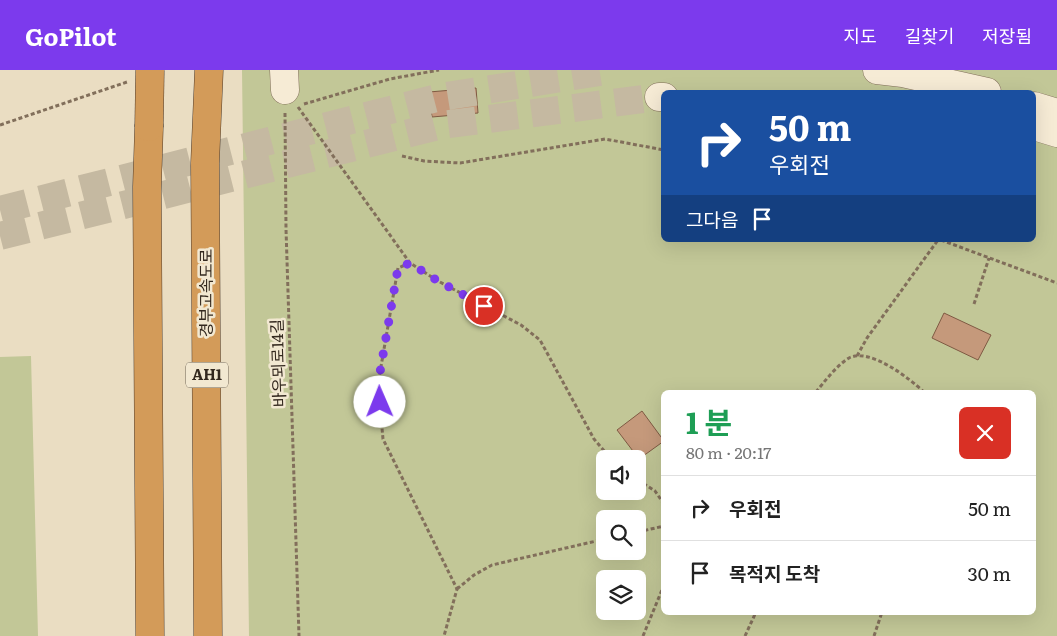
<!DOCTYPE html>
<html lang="ko">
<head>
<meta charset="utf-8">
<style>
	:root { --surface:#fff; --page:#f2f2f2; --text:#222; --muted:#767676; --line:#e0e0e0; --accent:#7c3aed }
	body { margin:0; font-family:Literata,"Noto Sans KR",serif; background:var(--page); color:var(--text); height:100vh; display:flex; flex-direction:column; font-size:19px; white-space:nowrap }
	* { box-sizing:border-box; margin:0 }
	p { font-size:16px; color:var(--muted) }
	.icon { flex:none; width:28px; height:28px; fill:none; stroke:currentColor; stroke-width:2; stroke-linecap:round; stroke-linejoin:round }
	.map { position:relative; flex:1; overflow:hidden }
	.side { position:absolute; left:661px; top:320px; width:375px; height:225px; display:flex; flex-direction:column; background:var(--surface); border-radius:8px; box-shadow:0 5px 20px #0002 }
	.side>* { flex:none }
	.top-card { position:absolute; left:661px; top:20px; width:375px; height:152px; border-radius:8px; box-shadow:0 5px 20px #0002; background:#1a4fa0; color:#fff; overflow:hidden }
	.buttons { position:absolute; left:596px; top:380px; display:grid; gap:10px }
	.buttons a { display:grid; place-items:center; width:50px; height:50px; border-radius:8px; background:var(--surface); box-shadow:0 5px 20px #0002; font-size:25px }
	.pin { position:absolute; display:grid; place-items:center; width:42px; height:42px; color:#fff; margin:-21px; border:2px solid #fff; border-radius:50%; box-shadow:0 1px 5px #0007 }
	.me { position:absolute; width:55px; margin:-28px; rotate:359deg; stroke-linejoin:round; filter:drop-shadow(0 0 4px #0008) }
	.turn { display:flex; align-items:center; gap:18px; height:105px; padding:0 25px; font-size:22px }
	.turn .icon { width:65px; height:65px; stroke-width:2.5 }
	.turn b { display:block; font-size:35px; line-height:42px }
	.then { display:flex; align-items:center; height:48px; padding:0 25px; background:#0003; gap:10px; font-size:19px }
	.round { display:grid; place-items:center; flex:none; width:52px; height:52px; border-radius:8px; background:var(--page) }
	.summary { display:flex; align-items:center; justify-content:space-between; height:85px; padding:0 25px }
	h1 { font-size:30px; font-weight:700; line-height:38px; color:#1e9e55 }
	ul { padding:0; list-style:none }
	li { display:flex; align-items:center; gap:15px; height:65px; padding:0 25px; border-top:1px solid var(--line) }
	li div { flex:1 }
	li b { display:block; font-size:19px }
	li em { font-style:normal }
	header { display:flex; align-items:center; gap:30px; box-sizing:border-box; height:70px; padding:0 25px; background:var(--accent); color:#fff }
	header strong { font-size:24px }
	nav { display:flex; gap:28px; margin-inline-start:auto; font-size:18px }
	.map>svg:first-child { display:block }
</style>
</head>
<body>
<header>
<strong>GoPilot</strong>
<nav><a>지도</a><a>길찾기</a><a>저장됨</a></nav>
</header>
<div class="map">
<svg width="1057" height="566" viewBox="0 0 1057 566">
	<rect width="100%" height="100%" fill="#eaddc2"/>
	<path fill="#c2c797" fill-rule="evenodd" d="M242,0H1057V566H249ZM664,22H1034V170H664ZM664,322H1034V542H664ZM605,389H638V421H605ZM605,449H638V481H605ZM605,509H638V541H605Z
		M31,286L38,566H0V287Z"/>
	<path fill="#c5997b" stroke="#7f5a43" d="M476,18L478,43L432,47L429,22Z
		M944,243L991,265L978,290L932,268Z
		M642,341L664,371L639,389L617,360Z"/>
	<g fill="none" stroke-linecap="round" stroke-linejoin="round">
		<path stroke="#c5b9a1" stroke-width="28" stroke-dasharray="28 14" stroke-linecap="butt" d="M0,140L441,27L612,0
			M0,166L442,55L659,27"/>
		<g stroke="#826f5b" stroke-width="29">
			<path id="minor" d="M284,0L285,20
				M877,0L903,3L987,22
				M659,27H664
				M1034,36L1057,43
				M1034,56L1057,63"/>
		</g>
		<g stroke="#503e2f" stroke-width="29">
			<path id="highway" d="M149,57L147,117L150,566
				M208,566L205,93L209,0"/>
		</g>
		<path stroke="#826f5b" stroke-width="3" stroke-dasharray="4 2.5" stroke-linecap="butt" d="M304,34L390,9L439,0
			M298,37L410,193L438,211L521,255L540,270L594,369L611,389
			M285,43L286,159L299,566
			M0,55L127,12
			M402,86L424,91L460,93L605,69L664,80
			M941,170L1057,213
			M410,193L398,198L378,314L383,369L457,519L444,566
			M974,234L989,188
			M857,286L867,268L938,170
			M816,322C825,311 836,296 849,288C870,277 910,309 924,322
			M638,410L655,421L664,434
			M638,462L664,456
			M457,519L474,505L492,495L605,469
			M643,566L664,515
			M745,566L756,542
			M874,566L882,542"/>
		<use href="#minor" stroke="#f6ebd5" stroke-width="28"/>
		<use href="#highway" stroke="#d39b59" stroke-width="28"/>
		<g stroke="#503e2f" stroke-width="29" stroke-linecap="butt">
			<path id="highway-bridge" d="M149,57L150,0"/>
		</g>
		<use href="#highway-bridge" stroke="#d39b59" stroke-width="28"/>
	</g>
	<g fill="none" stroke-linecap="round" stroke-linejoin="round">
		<path stroke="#7c3aed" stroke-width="9" stroke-dasharray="0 16.2" d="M380,332L378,314L398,198L410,193L438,211L484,236"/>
	</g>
	<g text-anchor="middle" stroke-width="5" stroke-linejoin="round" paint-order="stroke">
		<rect fill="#f2e8d1" stroke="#6c6254" stroke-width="1" x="186" y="292.5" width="42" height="25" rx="4"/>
		<g font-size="15" font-weight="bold" fill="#33281e">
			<text x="207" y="310">AH1</text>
		</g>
		<g font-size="16" fill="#33281e" stroke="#f2e8d1">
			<text transform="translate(206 223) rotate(-90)" y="6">경부고속도로</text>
			<text transform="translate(278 293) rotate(-92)" y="6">바우뫼로14길</text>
		</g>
	</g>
</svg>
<div class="buttons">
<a><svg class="icon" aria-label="sound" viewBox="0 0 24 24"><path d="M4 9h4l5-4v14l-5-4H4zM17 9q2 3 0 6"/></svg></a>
<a><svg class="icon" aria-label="search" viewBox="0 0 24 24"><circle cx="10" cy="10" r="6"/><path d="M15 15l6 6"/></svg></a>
<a><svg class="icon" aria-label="layers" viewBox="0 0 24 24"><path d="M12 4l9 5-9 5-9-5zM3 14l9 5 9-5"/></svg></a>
</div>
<div class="pin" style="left:484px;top:236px;background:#d93025"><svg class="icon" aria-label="arrive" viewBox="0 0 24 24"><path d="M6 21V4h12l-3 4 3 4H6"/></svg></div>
<svg class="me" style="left:380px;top:332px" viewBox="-20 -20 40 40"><circle r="19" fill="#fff"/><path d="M0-13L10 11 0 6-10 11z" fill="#7c3aed"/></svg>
<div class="top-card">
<div class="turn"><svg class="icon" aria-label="right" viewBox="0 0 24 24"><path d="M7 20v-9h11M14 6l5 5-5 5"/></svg><div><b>50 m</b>우회전</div></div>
<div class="then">그다음<svg class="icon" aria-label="arrive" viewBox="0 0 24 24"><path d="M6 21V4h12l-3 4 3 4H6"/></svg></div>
</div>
<section class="side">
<div class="summary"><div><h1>1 분</h1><p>80 m · 20:17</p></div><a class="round" style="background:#d93025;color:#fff"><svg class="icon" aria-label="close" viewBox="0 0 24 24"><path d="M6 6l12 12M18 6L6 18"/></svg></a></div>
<ul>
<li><svg class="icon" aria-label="right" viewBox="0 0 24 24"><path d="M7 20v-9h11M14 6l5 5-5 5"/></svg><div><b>우회전</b></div><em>50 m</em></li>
<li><svg class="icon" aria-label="arrive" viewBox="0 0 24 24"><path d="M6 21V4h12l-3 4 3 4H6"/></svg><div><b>목적지 도착</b></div><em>30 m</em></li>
</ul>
</section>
</div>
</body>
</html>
